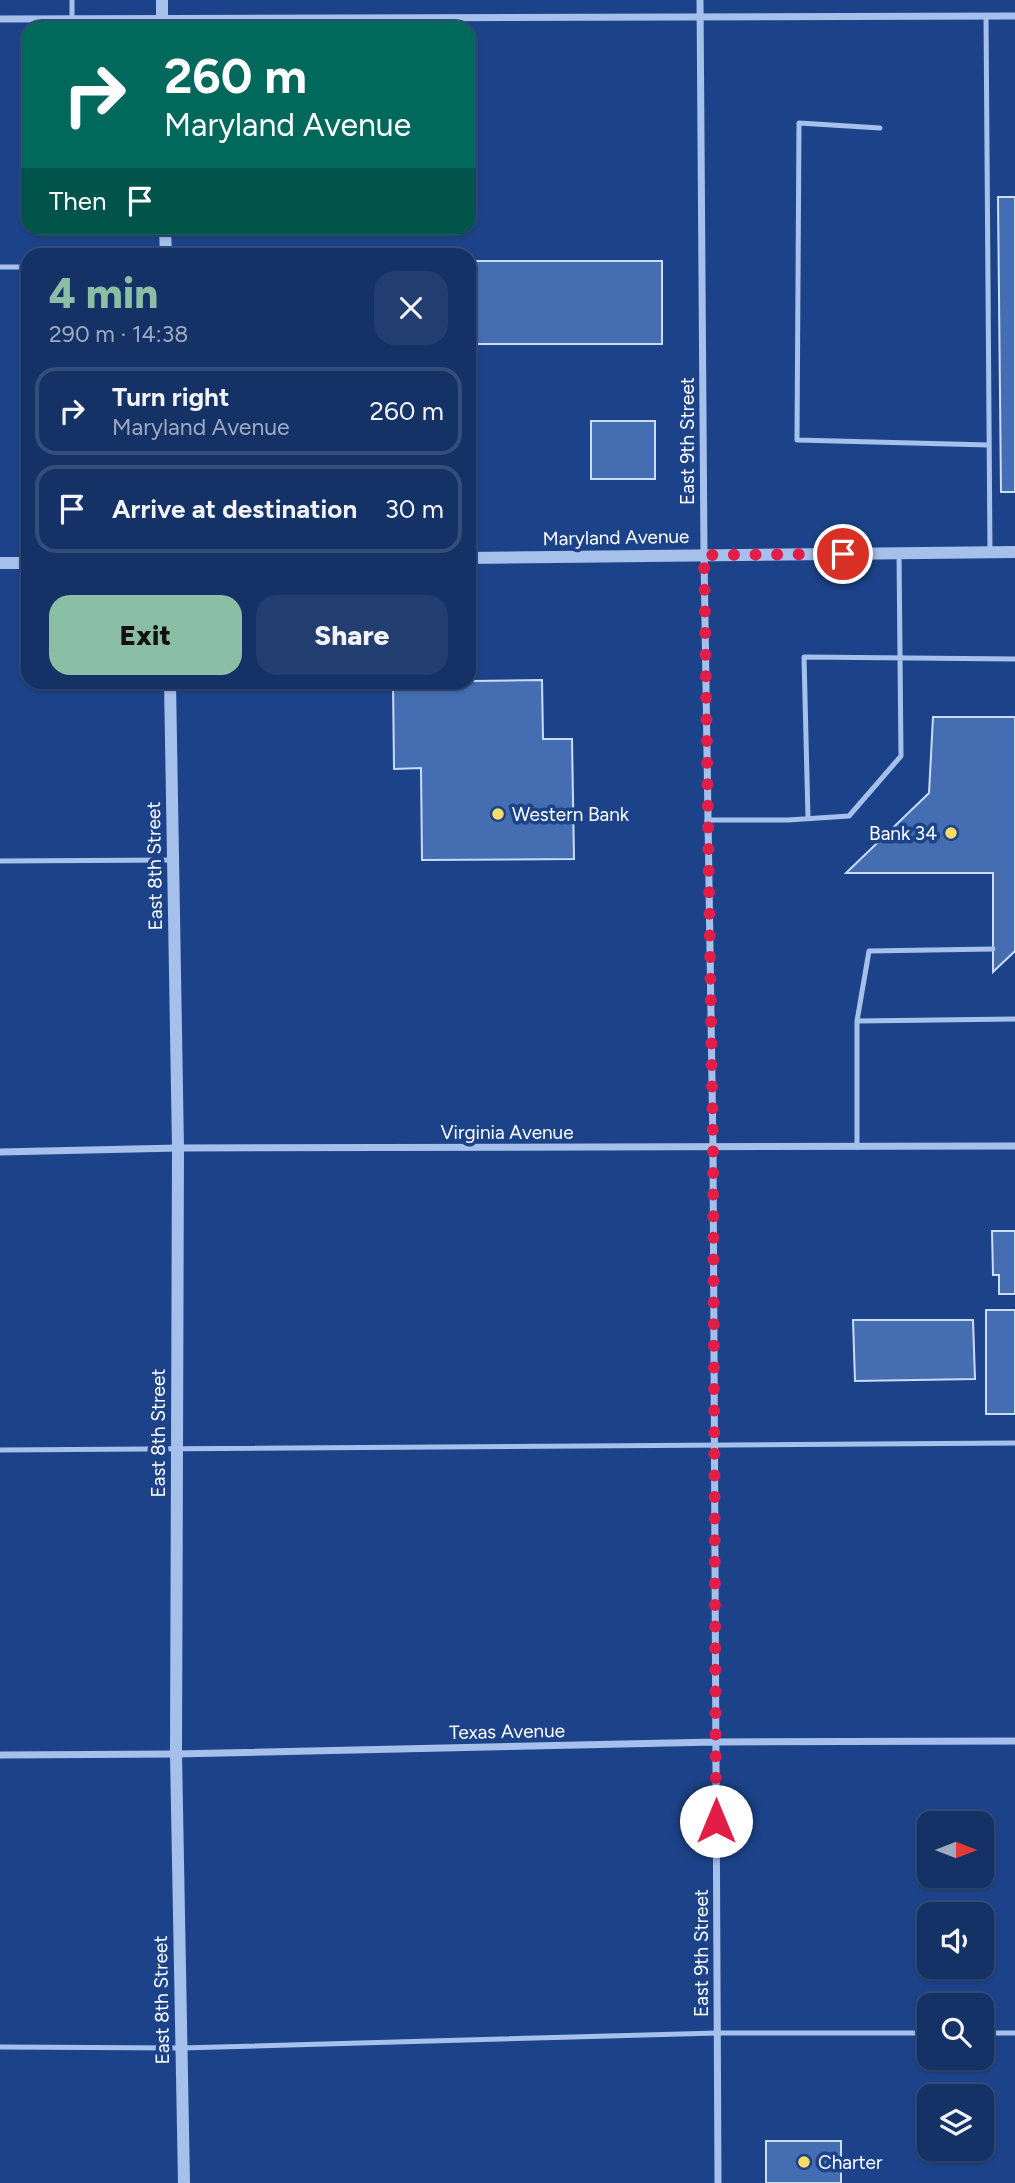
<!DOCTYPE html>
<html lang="en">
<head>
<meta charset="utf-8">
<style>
	:root { --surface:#153267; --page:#223e70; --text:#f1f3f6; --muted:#9daac0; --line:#344d7b; --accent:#8abfa5 }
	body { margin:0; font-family:Figtree,sans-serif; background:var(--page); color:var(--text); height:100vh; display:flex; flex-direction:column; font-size:26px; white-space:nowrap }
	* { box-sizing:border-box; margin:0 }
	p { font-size:23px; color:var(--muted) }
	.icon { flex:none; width:38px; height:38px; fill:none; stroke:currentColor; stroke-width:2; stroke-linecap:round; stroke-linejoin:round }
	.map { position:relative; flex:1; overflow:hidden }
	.panel { position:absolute; left:21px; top:248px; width:455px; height:441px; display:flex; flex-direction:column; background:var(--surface); border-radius:21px; box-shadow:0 2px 5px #0004,0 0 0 2px var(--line) }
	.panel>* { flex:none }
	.hud { position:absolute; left:21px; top:21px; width:455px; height:214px; border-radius:21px; box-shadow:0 2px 5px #0004,0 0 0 2px var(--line); background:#00695c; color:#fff; overflow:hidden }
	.needle { width:46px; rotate:90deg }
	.fabs { position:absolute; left:917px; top:1811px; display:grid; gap:14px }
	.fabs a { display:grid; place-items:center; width:77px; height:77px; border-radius:14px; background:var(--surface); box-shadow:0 2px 5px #0004,0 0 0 2px var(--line); font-size:35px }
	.pin { position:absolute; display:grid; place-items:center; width:60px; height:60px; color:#fff; margin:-30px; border:4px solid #fff; border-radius:50%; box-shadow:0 2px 7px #0007 }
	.me { position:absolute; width:77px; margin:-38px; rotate:0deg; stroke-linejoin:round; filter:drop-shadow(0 0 5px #0008) }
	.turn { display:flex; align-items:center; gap:24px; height:147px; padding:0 28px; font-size:32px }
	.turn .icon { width:91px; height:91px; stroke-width:2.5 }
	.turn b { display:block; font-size:49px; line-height:60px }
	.then { display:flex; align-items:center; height:66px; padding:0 28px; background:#0003; gap:14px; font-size:26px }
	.round { display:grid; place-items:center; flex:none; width:74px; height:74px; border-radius:21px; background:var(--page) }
	.overview { display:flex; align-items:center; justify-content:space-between; height:119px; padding:0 28px }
	h1 { font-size:42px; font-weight:800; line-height:52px; color:var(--accent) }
	.primary-button { display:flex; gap:14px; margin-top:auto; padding:14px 28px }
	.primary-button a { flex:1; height:80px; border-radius:21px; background:var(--accent); color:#111; font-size:28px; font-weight:800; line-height:80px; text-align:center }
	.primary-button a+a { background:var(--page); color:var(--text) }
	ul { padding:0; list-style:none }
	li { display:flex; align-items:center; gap:21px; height:88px; margin:0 14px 10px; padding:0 14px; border:4px solid var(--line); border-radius:21px }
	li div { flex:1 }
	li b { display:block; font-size:26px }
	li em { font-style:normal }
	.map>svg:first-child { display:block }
</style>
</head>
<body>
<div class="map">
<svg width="1015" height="2183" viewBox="0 0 1015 2183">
	<rect width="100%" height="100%" fill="#1c4389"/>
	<path fill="#446db2" stroke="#cbdcf9" stroke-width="2" d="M998,197H1015V492H1001Z
		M469,261H662V344H469Z
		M591,421H655V479H591Z
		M542,680L543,739H572L574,859L422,860L421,768L394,769L393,682Z
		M933,717H1015V951L993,972V873H846L929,793Z
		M992,1231H1015V1294H999V1275H993Z
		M986,1310H1015V1414H986Z
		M853,1320H973L975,1379L855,1381Z
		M766,2141H841V2183H766Z"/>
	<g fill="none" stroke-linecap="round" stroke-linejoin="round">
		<path stroke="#a6c0ec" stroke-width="5" d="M72,0V18
			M986,16L990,552
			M880,128L799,123L797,440L989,445
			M0,267H28
			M808,818L804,657L1015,659
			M707,820H788L849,816L901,756L899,553
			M0,861L172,860
			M857,1021L1015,1019
			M857,1147V1021L869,951L993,949
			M0,1450L1015,1443
			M982,2033H1015
			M0,2047L181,2048L717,2033H929"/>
		<path stroke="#a6c0ec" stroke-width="7" d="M700,0L704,555L713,1147L718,2183
			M0,19L1015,16
			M0,1152L178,1148L1015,1146
			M0,1755L176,1754L715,1742L1015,1741"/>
		<path stroke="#a6c0ec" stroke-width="12" d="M162,0V28
			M165,228L166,256
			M469,558L1015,552
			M0,563H28
			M170,682L178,1148L176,1754L184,2183"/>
	</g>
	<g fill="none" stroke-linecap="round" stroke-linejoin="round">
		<path stroke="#e11d48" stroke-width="12" stroke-dasharray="0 21.6" d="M716,1821L713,1147L704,555L843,554"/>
	</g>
	<g fill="#fcdc64" stroke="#1c4389" stroke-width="2.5">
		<circle cx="498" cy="814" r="7"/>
		<circle cx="951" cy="833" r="7"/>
		<circle cx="804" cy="2162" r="7"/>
	</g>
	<g text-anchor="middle" stroke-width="7" stroke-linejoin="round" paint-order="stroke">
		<g font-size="19" fill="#fff" stroke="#1c4389">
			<text transform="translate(687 441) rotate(-90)" y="7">East 9th Street</text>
			<text transform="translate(616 537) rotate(-1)" y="7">Maryland Avenue</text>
			<text transform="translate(154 866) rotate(-91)" y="7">East 8th Street</text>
			<text x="507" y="1139">Virginia Avenue</text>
			<text transform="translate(158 1433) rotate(-90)" y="7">East 8th Street</text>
			<text transform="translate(507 1731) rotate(-1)" y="7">Texas Avenue</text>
			<text transform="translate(701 1953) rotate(-90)" y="7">East 9th Street</text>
			<text transform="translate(161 2000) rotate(-91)" y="7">East 8th Street</text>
		</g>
		<g font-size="19" fill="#fff" stroke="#1c4389" text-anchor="start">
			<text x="512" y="821">Western Bank</text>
			<text x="937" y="840" text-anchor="end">Bank 34</text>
			<text x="818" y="2169">Charter</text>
		</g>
	</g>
</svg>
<div class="fabs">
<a><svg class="needle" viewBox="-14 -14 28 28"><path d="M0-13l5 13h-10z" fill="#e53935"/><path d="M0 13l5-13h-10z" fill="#9daac0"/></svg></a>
<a><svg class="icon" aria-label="sound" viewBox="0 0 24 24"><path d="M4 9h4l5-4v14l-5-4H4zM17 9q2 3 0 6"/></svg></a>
<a><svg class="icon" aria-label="search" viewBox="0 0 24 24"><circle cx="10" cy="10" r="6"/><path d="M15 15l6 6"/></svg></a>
<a><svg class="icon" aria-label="layers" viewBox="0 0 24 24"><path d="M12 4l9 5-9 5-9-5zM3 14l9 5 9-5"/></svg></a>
</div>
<div class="pin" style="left:843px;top:554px;background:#d93025"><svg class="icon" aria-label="arrive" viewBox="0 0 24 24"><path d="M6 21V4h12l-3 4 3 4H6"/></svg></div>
<svg class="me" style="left:716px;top:1821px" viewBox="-20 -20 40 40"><circle r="19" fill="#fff"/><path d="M0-13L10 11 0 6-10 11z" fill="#e11d48"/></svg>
<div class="hud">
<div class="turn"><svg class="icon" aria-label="right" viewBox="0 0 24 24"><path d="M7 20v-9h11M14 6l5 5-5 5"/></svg><div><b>260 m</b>Maryland Avenue</div></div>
<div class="then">Then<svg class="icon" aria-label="arrive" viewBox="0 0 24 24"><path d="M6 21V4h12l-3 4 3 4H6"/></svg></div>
</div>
<section class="panel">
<div class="overview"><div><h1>4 min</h1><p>290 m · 14:38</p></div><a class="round"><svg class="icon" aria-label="close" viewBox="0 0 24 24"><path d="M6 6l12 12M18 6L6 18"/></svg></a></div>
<ul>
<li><svg class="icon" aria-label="right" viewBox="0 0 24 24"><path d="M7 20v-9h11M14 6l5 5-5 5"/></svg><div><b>Turn right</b><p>Maryland Avenue</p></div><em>260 m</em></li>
<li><svg class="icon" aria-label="arrive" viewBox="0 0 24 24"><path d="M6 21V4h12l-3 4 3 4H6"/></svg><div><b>Arrive at destination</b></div><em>30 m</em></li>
</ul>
<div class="primary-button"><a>Exit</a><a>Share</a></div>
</section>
</div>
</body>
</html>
